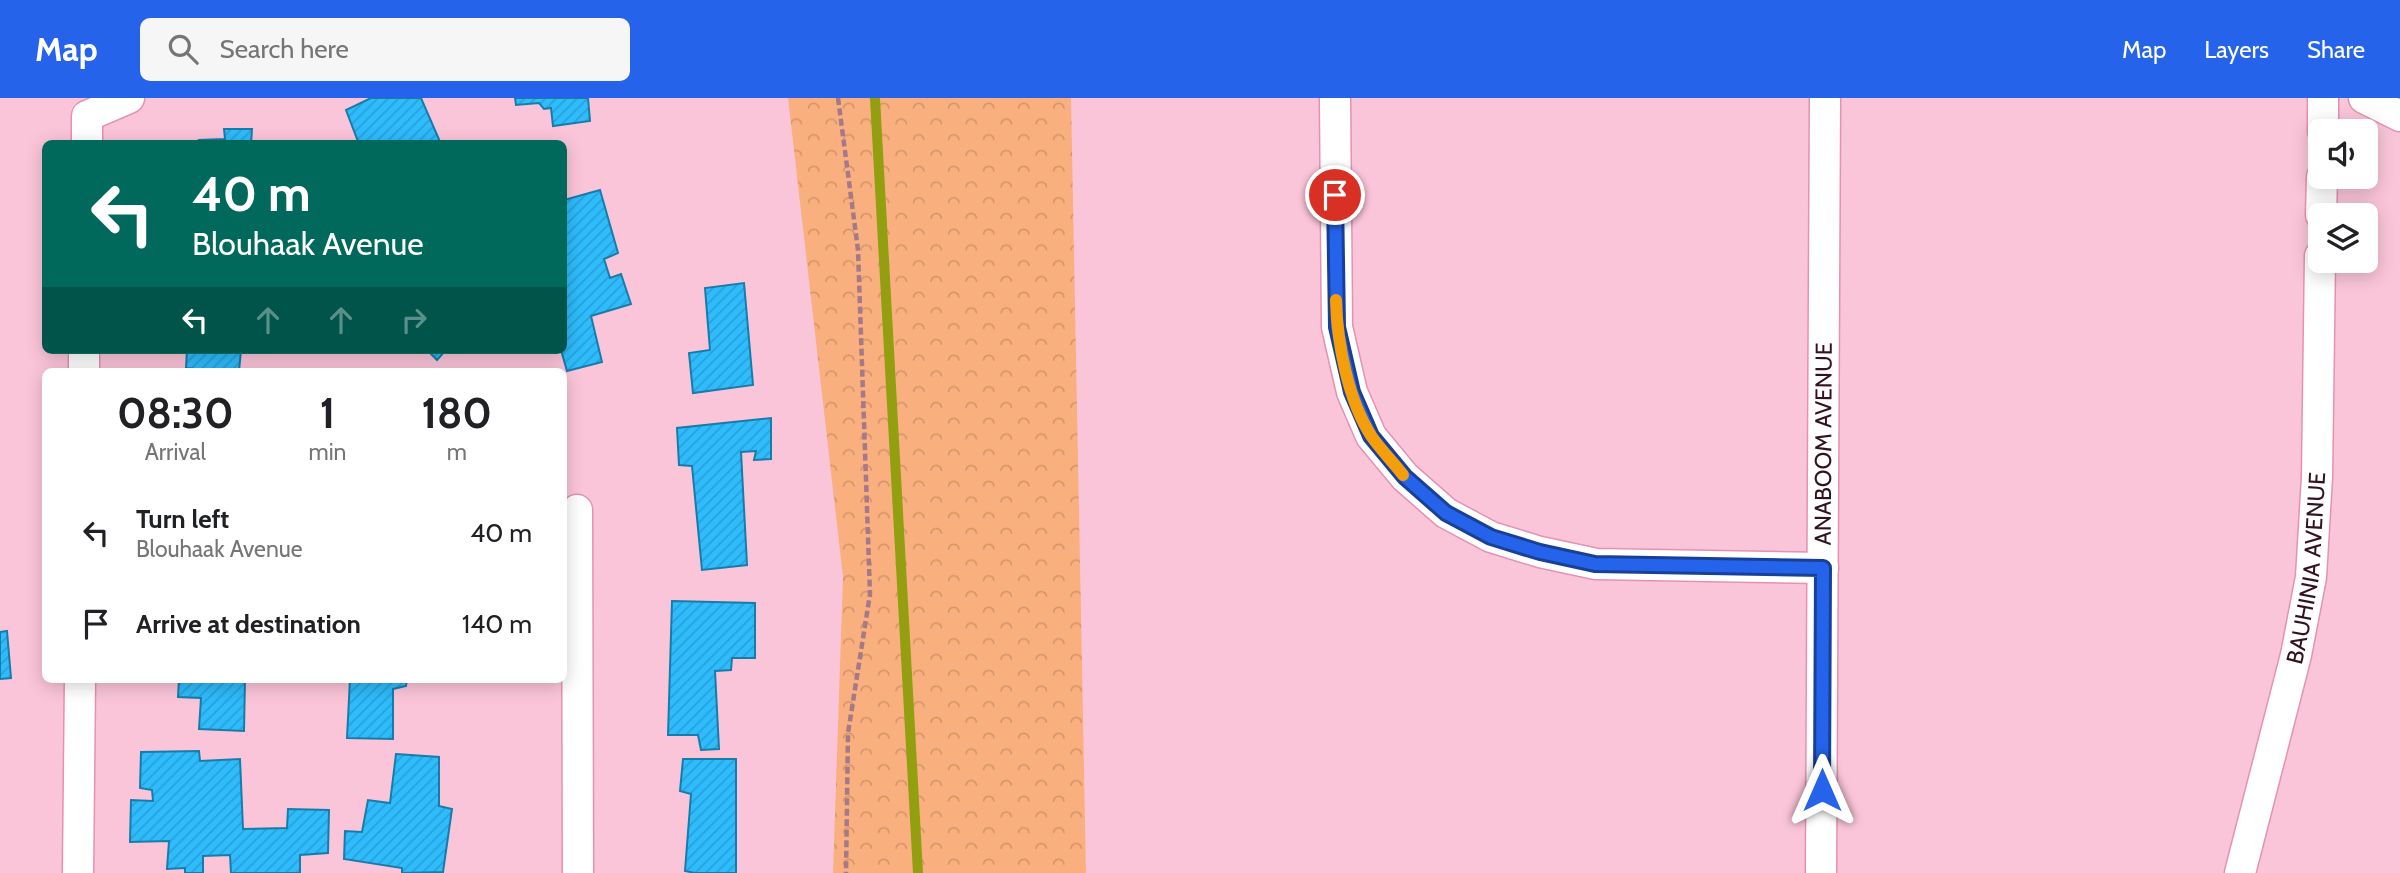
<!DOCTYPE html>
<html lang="en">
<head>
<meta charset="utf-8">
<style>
	:root { --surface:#fff; --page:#f6f6f6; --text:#202124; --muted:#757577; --accent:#2563eb }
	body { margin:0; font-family:Cabin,sans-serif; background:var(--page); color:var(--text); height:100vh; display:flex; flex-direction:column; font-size:26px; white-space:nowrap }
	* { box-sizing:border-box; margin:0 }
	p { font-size:23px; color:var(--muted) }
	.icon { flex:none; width:38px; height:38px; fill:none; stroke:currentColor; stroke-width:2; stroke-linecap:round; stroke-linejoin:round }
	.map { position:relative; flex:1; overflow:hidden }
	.sheet { position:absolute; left:42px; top:270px; width:525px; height:315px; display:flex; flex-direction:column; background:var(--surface); border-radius:10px; box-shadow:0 4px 18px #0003 }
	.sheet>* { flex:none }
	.guide { position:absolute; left:42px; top:42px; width:525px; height:214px; border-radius:10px; box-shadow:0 4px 18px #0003; background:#00695c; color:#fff; overflow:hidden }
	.tools { position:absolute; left:2308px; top:21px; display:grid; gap:14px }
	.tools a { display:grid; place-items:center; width:70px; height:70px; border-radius:10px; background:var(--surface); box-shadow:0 4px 18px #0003; font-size:35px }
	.pin { position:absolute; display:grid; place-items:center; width:60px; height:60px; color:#fff; margin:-30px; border:4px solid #fff; border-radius:50%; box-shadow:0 2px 7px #0007 }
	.me { position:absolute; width:77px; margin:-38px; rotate:0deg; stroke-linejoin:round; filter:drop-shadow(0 0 5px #0008) }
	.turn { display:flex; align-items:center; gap:24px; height:147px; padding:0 35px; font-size:32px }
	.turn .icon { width:91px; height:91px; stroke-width:2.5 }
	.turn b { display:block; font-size:49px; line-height:60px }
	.lanes { display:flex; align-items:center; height:66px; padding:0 35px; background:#0003; justify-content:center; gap:35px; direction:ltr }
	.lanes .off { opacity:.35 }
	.eta { display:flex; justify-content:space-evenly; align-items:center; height:119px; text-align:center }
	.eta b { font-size:42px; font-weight:700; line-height:49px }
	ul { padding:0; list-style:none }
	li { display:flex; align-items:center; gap:21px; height:91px; padding:0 35px }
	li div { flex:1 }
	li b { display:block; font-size:26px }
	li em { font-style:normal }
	header { display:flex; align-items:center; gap:42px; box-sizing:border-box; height:98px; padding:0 35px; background:var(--accent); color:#fff }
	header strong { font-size:33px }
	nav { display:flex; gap:38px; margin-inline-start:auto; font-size:24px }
	.search { width:490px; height:63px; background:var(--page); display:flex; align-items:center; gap:18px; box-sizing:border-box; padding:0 24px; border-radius:10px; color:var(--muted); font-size:26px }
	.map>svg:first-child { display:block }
</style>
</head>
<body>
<header>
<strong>Map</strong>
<div class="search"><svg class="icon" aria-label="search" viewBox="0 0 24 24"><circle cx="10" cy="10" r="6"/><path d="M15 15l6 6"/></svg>Search here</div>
<nav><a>Map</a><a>Layers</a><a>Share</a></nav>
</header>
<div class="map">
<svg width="2400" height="775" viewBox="0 0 2400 775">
	<defs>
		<pattern id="park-crowns" width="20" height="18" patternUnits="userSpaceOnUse" patternTransform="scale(1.75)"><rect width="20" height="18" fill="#f9b07e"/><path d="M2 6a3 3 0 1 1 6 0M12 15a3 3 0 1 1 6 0" fill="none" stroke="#d6966d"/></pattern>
		<pattern id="building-hatch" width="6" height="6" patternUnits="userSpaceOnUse" patternTransform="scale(1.75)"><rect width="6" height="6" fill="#2ebcfd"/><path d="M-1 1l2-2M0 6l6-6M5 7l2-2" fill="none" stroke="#29a1d9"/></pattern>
	</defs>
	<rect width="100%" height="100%" fill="#fbc5d9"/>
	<path fill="url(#park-crowns)" d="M788,0H1071L1086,775H833L843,479Z"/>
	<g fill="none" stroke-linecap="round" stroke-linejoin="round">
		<path stroke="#939e11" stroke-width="10" d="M875,0L918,775"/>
	</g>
	<path fill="url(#building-hatch)" stroke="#187ca9" stroke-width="2" d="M371,0H421L441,46H359L346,12Z
		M515,0H588L590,23L553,28L551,10L544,11L539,5L516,7Z
		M224,31H252L251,46H200L199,42L225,41Z
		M600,92L618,155L604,161L610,180L621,176L631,206L591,218L602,264L567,273L561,252H564V102Z
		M744,185L753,287L693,295L689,255L710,252L705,190Z
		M187,252H241L239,273H194V271L186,270Z
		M427,252H446L437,262Z
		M771,320V361L754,362L756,353L741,354L747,467L702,472L692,368L679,367L677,330Z
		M672,503L755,505V560H732L731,572L715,573L719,651L701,652L698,637H668Z
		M7,533L11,580L0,581V534Z
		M179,581H245L244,633L199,631L201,600L178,599Z
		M350,581H407L406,588L393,591V641L347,640Z
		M199,653L200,663L240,661L243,731L287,730L288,711L329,712L328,755L300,757V775H231L230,757L203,758V775H185V770L167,771L169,743L130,744L131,702L153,703L152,692L140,690L141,654Z
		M396,656L439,659V708L452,711L443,774L402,775V770L344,761L345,733L362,734L368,702L390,705Z
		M683,661H736V775H695L685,773L691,696L680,693Z"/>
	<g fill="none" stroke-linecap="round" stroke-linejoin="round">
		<g stroke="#e591b2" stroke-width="33">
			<g id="minor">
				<path d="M1335,0L1337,229L1352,294L1371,338L1405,379L1446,415L1491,439L1540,454L1596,466L1823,470"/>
				<path d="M2364,0L2400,18"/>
				<path d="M2323,33V0"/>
				<path d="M87,46V18L129,0"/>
				<path d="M2321,117L2322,79"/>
				<path d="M84,273V252"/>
				<path d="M577,412L578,775"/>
				<path d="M78,775L80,581"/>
				<path id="s1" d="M1821,775L1825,0"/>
				<path id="s2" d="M2240,775L2296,557L2311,479L2317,379L2320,158"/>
			</g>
		</g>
		<path stroke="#a5798a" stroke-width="4.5" stroke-dasharray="7 3.5" stroke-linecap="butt" d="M838,0L858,152L870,496L848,635L846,775"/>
		<use href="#minor" stroke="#fff" stroke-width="30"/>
	</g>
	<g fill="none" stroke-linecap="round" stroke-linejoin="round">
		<g stroke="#184099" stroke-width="18">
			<path id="route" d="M1335,97L1337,229L1352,294L1371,338L1405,379L1446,415L1491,439L1540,454L1595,466L1823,470L1822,692"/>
		</g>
		<use href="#route" stroke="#2563eb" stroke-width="12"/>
		<path stroke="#f59e0b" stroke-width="12" d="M1336,202C1337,244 1348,303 1372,339C1381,352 1393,364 1403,377"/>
	</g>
	<g text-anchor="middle" stroke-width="5" stroke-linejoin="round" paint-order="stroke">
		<g font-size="23" fill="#321220" stroke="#fdd8e5">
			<text dy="8" stroke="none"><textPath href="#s1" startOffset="429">ANABOOM AVENUE</textPath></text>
			<text dy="8" stroke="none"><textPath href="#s2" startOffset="313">BAUHINIA AVENUE</textPath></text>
		</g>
	</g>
</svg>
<div class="tools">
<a><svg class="icon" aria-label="sound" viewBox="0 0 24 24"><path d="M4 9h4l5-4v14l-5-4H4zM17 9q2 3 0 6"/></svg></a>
<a><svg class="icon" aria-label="layers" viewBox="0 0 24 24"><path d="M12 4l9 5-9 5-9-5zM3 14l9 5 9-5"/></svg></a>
</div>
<div class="pin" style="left:1335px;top:97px;background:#d93025"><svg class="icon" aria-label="arrive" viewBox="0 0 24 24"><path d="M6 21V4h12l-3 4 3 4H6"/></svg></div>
<svg class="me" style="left:1822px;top:692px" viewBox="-20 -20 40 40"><path d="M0-17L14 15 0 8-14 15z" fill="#2563eb" stroke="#fff" stroke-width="4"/></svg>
<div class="guide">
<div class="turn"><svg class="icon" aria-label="left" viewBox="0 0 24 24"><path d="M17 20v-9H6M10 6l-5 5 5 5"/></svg><div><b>40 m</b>Blouhaak Avenue</div></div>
<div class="lanes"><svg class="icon" aria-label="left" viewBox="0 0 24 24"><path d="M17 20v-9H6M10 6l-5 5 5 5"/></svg><svg class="icon off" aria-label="ahead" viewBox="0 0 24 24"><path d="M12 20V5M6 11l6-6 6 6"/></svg><svg class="icon off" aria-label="ahead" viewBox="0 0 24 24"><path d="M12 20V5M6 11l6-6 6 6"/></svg><svg class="icon off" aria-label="right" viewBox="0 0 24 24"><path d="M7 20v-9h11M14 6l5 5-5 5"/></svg></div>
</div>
<section class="sheet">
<div class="eta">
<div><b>08:30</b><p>Arrival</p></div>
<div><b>1</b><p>min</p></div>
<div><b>180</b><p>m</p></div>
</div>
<ul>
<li><svg class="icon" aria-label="left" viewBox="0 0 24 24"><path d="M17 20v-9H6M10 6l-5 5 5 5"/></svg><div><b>Turn left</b><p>Blouhaak Avenue</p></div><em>40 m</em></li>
<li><svg class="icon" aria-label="arrive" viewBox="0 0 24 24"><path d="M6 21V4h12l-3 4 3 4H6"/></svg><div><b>Arrive at destination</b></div><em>140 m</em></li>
</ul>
</section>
</div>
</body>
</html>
